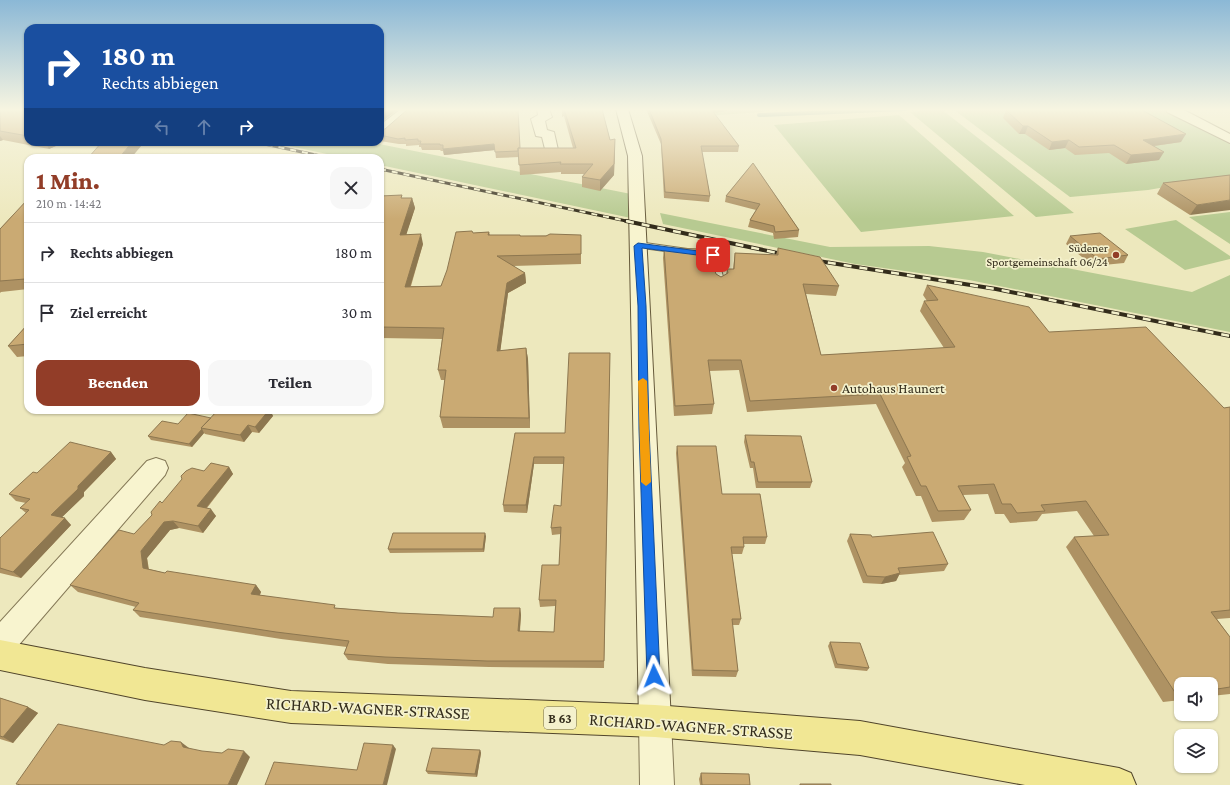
<!DOCTYPE html>
<html lang="de">
<head>
<meta charset="utf-8">
<style>
	:root { --surface:#fff; --page:#f7f7f7; --text:#2b2b33; --muted:#7c7c81; --line:#e1e1e2; --accent:#923d28 }
	body { margin:0; font-family:"Crimson Pro",serif; background:var(--page); color:var(--text); height:100vh; display:flex; flex-direction:column; font-size:15px; white-space:nowrap }
	* { box-sizing:border-box; margin:0 }
	p { font-size:13px; color:var(--muted) }
	.icon { flex:none; width:22px; height:22px; fill:none; stroke:currentColor; stroke-width:2; stroke-linecap:round; stroke-linejoin:round }
	.map { position:relative; flex:1; overflow:hidden }
	.sheet { position:absolute; left:24px; top:154px; width:360px; height:260px; display:flex; flex-direction:column; background:var(--surface); border-radius:12px; box-shadow:0 1px 3px #0004 }
	.sheet>* { flex:none }
	.hud { position:absolute; left:24px; top:24px; width:360px; height:122px; border-radius:12px; box-shadow:0 1px 3px #0004; background:#1a4fa0; color:#fff; overflow:hidden }
	.fabs { position:absolute; left:1174px; top:677px; display:grid; gap:8px }
	.fabs a { display:grid; place-items:center; width:44px; height:44px; border-radius:8px; background:var(--surface); box-shadow:0 1px 3px #0004; font-size:20px }
	.pin { position:absolute; display:grid; place-items:center; width:34px; height:34px; color:#fff; margin:-17px; border-radius:8px; box-shadow:0 2px 6px #0006 }
	.me { position:absolute; width:44px; margin:-22px; rotate:358deg; stroke-linejoin:round; filter:drop-shadow(0 0 3px #0008) }
	.turn { display:flex; align-items:center; gap:14px; height:84px; padding:0 12px; font-size:18px }
	.turn .icon { width:52px; height:52px; stroke-width:2.5 }
	.turn b { display:block; font-size:28px; line-height:34px }
	.lanes { display:flex; align-items:center; height:38px; padding:0 12px; background:#0003; justify-content:center; gap:20px; direction:ltr }
	.lanes .off { opacity:.35 }
	.round { display:grid; place-items:center; flex:none; width:42px; height:42px; border-radius:12px; background:var(--page) }
	.summary { display:flex; align-items:center; justify-content:space-between; height:68px; padding:0 12px }
	h1 { font-size:24px; font-weight:800; line-height:30px; color:var(--accent) }
	.action { display:flex; gap:8px; margin-top:auto; padding:8px 12px }
	.action a { flex:1; height:46px; border-radius:12px; background:var(--accent); color:#fff; font-size:16px; font-weight:800; line-height:46px; text-align:center }
	.action a+a { background:var(--page); color:var(--text) }
	ul { padding:0; list-style:none }
	li { display:flex; align-items:center; gap:12px; height:60px; padding:0 12px; border-top:1px solid var(--line) }
	li div { flex:1 }
	li b { display:block; font-size:15px }
	li em { font-style:normal }
	.map>svg:first-child { display:block }
</style>
</head>
<body>
<div class="map">
<svg width="1230" height="785" viewBox="0 0 1230 785">
	<rect width="100%" height="100%" fill="#ede8bd"/>
	<path fill="#b7ca91" d="M699,109H770L762,112L704,116Z
		M941,109L1074,213L1036,217L910,112Z
		M953,109H1168L1230,142V176L1148,190L1070,197Z
		M899,115L1014,216L861,232L774,125Z
		M270,142H369L631,194V218L380,165V158H346Z
		M1230,212V244L1189,217Z
		M660,213L830,247L929,246L983,252L1192,292L1230,275V332L969,280L855,264L663,224Z
		M1176,220L1230,256V259L1185,270L1125,229Z"/>
	<g fill="none" stroke-linecap="round" stroke-linejoin="round">
		<path stroke="#688b89" stroke-width="4" d="M759,115L905,109"/>
		<g stroke="#847856" stroke-width="2">
			<path id="lane" d="M638,242L716,253L725,283L720,286L715,283L709,257L635,247V243Z"/>
		</g>
		<g stroke="#847856" stroke-width="2">
			<path id="street" d="M401,109H415L385,134L380,135V125Z
				M537,109H549L552,117L545,121L547,130L554,132L558,150L556,153H546L542,137L536,136L531,119L538,115Z
				M1166,109H1182L1230,134V143L1167,112Z
				M156,458L165,461L168,468L165,475L11,654L0,659V622L147,461Z
				M655,705L667,709L671,721L674,785H640L639,721L643,709Z"/>
		</g>
		<g stroke="#65593a" stroke-width="2">
			<path id="secondary" d="M616,109H628L642,156L671,721L667,733L655,737L643,733L639,721L628,156Z"/>
		</g>
		<g stroke="#51452b" stroke-width="2">
			<path id="primary" d="M0,640L145,668L291,691L655,705L860,721L1119,768L1131,773L1136,785H1025L860,755L655,737L291,723L145,700L0,670Z"/>
		</g>
		<use href="#lane" fill="#f8f4cf" fill-rule="evenodd"/>
		<use href="#street" fill="#f8f4cf" fill-rule="evenodd"/>
		<use href="#secondary" fill="#f8f4cf" fill-rule="evenodd"/>
		<use href="#primary" fill="#f1e794" fill-rule="evenodd"/>
		<g stroke="#332c1b" stroke-width="3">
			<path id="rail-far1" d="M255,142L330,158
				M380,169L631,222"/>
		</g>
		<g stroke="#332c1b" stroke-width="4">
			<path id="rail" d="M626,221L787,255
				M812,260L996,289L1230,336"/>
		</g>
		<use href="#rail-far1" stroke="#f4f1cc" stroke-width="2" stroke-dasharray="6" stroke-linecap="butt"/>
		<use href="#rail" stroke="#f4f1cc" stroke-width="2.5" stroke-dasharray="8" stroke-linecap="butt"/>
	</g>
	<path fill="#ae9263" d="M0,109H28V142H65L49,149L3,140L0,141Z
		M562,109H602L610,140L615,149L614,175L600,191L582,187V177L584,174H561V172L520,175L519,157L496,158L495,150L444,155L443,151H441L440,150H422L421,147H419V145L406,146V144H399L380,141V130L520,148H573L564,116L562,117Z
		M646,109H727V111L714,113L739,146L738,152H702L710,196L709,202L664,198L661,144Z
		M1006,110L1181,142L1154,146L1159,160L1126,164L1109,153L1075,155L1065,148L1049,150L1025,134H1019L1003,118Z
		M753,163L799,230L798,237L774,239L773,233L748,227L750,220L756,210L725,202L726,196Z
		M1230,175L1190,215L1157,194L1163,183Z
		M380,196L403,198H412L415,208L406,234L423,244L411,286H441L473,233L489,232L490,235H520V236L581,235V264L513,266L525,273L526,283L508,293L500,351L526,348L528,359L530,428H443L440,417L445,380H441L438,370L442,339L380,338Z
		M28,199V289L1,292L0,293V229Z
		M1070,236L1128,255L1124,263L1093,266L1066,244Z
		M664,248L705,267L721,277L726,274L727,269H733L735,253L776,255L778,248L839,286L836,296L806,294L821,355L944,348L920,311L924,301H927L923,295L927,285L1049,332L1224,408L1230,407V618L1217,619L1230,637V694L1211,696V684H1181V700L1163,702L1066,547L1074,537L1094,536L1077,511L1042,514L1037,521L1010,523L1004,514H995L988,494L963,495L971,510L964,520L932,522L921,496H916L902,467L905,463L876,404L747,412L739,370L709,371L714,404L712,414L674,416L663,258Z
		M28,324V356L17,357L8,346Z
		M610,353L604,668L489,667L388,664L348,660L344,654L347,647L281,639L140,617L133,610L136,607L78,592L70,585L134,534L152,515L162,503L204,471L229,467L233,474L207,508L216,516L203,533L179,528L170,530L147,558L149,569L165,573L256,585L261,592L260,595L337,608L398,613L493,617L520,608L521,615L520,631L554,632L555,606L540,607L539,600L559,565L561,534L552,535L551,528L561,506L564,464H534L527,513L504,512L503,505L515,433H565Z
		M218,410H270L273,416L259,433L252,432L244,442L205,434L204,433L192,447L151,440L148,436L178,424L211,418Z
		M745,435L812,482L810,488H756L753,468H750L744,442Z
		M677,446L722,494L767,537L765,544H744V547L742,554H732L741,619L739,625H732L738,671L736,677L692,676L676,453Z
		M111,452L116,459L84,492V496L62,517L71,525L21,578L0,573V538L26,513L20,508L26,503L16,501L9,494L37,473Z
		M850,534L872,537L948,564L944,571L899,575L896,581L881,584L863,583L847,541Z
		M486,536L484,552L390,553L388,549Z
		M830,642L869,668L867,671L835,668L828,646Z
		M0,698L28,707L38,713L13,743L0,739Z
		M480,750L481,753L477,777L428,774L426,771Z
		M701,773L750,785H700L699,779Z"/>
	<path fill="#8d7750" d="M390,109H399L380,123V116Z
		M710,109H727V111L710,113Z
		M1023,126H1028L1025,134H1019Z
		M1186,134L1181,142L1139,148L1143,140Z
		M0,136L3,140L0,141Z
		M615,139L614,175L600,191V180Z
		M1069,140L1065,148L1049,150L1052,142Z
		M45,142H65L49,149Z
		M132,142H140L142,145L131,158H119Z
		M494,144L495,150L444,155L443,149Z
		M1164,152L1159,160L1126,164L1131,155Z
		M412,198L415,208L403,245L400,235Z
		M1230,200V210L1190,215L1197,205Z
		M421,234L423,244L407,297L405,287Z
		M525,273L526,283L508,293L499,361L497,351L507,283Z
		M28,275V283L25,279Z
		M526,348L528,359L530,428L529,418Z
		M269,410H270L273,416L259,433L255,427Z
		M248,425L252,432L244,442L240,435Z
		M202,429L204,433L192,447L189,444Z
		M111,452L116,459L84,492V496L58,521L51,515L78,486Z
		M534,457V464L527,513L526,505Z
		M229,467L233,474L202,513L197,506Z
		M211,509L216,516L203,533L198,526Z
		M65,518L71,525L21,578L13,572Z
		M173,521L179,528L170,530L147,558L149,575L143,568L141,551L164,522Z
		M485,533L486,536L484,552L483,549Z
		M900,573L896,581L881,584L885,577Z
		M256,585L261,592L257,600L251,594Z
		M520,608L521,615L519,638L518,631Z
		M28,707L38,713L13,743L3,737Z
		M181,742L189,748L190,753L183,747Z
		M393,745L396,749L387,785H383Z
		M480,750L481,753L477,777L475,774Z
		M244,751L250,757L237,785H228Z"/>
	<path fill="#caaa73" stroke="#8d7750" d="M0,109H28V136L0,131Z
		M380,109H390L380,116Z
		M408,109H518L520,148H518V151L495,152L494,144L443,149V145H440V144H420L421,141H418V139L405,140V138L398,139L380,135V130L385,129Z
		M564,109H602L610,140L615,139L614,164L600,180L582,177L593,164H560L561,162L519,165L518,148H576Z
		M649,109H711L739,146H701L710,196L665,192L661,139Z
		M1017,109H1140L1186,134L1143,140L1164,152L1131,155L1114,145L1079,147L1069,140L1052,142L1028,126H1023L1006,110Z
		M102,142H132L119,158H88Z
		M266,155L279,158H261Z
		M753,163L799,230L775,232L774,226L750,220L760,204L726,196Z
		M1230,175V200L1197,205L1163,183Z
		M402,195L401,198H412L400,235L421,234L405,287L441,286L447,270L456,232L472,231L473,233L489,232L488,235H520V236H546L550,234L581,235V254L497,256L525,273L507,283L497,351L526,348L529,418L440,417L446,370H438L444,328L380,327V196Z
		M28,199V275L25,279L0,281V229Z
		M1100,233L1128,255L1098,259L1070,236Z
		M664,248L702,249L705,267L714,268L716,274L721,277L728,273L727,269H734L735,253L778,255V248L820,257L839,286L803,284L821,355L955,347L924,301L938,300L927,285L1029,307L1049,332L1146,327L1224,408L1230,407V610L1211,612L1230,637V687L1211,690V684H1181V693L1176,694L1074,537L1109,535L1086,501L1041,505L1045,511L1017,513L1011,504H1002L994,484L958,486L971,510L938,511L926,486H921L907,457L911,456L880,394L750,401L741,360H708L714,404L675,406Z
		M28,324V344L8,346Z
		M569,353H610L604,661H487L385,657L344,654L349,641L276,632L133,610L139,603L70,585L119,530L134,534L152,515L151,512L160,501L162,503L182,479L181,476L186,471L192,468L204,471L211,463L229,467L197,506L211,509L198,526L173,521L164,522L141,551L143,568L165,573L167,571L256,585L251,594L335,605L334,608L398,613L493,617L494,608H520L518,631L554,632L556,600H539L542,565H559L561,527L551,528L554,505L561,506L564,457H534L526,505H503L515,433H565Z
		M218,410H269L255,427L248,425L240,435L201,428Z
		M188,413L211,418L201,428L202,429L189,444L148,436L162,421L178,424Z
		M745,435L801,436L812,482H758L754,462H751Z
		M70,442L111,452L78,486V489L51,515L65,518L13,572L0,568V538L29,510L20,508L30,499L9,494L33,472L37,473Z
		M677,446H716L722,494H760L767,537H743L744,547H731L741,619H732L738,671L693,670Z
		M933,532L948,564L898,568L900,573L885,577L867,576L850,534L871,535L872,537Z
		M393,533H485L483,549H388Z
		M830,642L860,643L869,668L837,664Z
		M0,698L28,707L3,737L0,736Z
		M58,724L164,745L171,741L181,742L183,747L202,751L222,753L228,749L244,751L228,785H21L16,784Z
		M364,743L393,745L383,785H265L274,762L357,770Z
		M432,748L480,750L475,774L426,771Z
		M701,773L749,774L750,785H702Z
		M800,784H831V785H800Z"/>
	<linearGradient id="sky" x2="0" y2="1"><stop stop-color="#8bb8d6"/><stop offset="0.5" stop-color="#f7f5e1"/><stop offset="1" stop-color="#f7f5e1" stop-opacity="0"/></linearGradient>
	<rect width="1230" height="219" fill="url(#sky)"/>
	<path fill="#1a73e8" stroke="#114b97" d="M638,243L713,253L717,255L713,257L642,248L646,306L649,429L660,676L658,680L654,682L649,680L647,676L639,429L638,306L634,246Z"/>
	<path fill="#f59e0b" d="M643,378L647,381L651,482L646,486L641,482L638,381Z"/>
	<g fill="#923d28" stroke="#f4f1cc" stroke-width="1.5">
		<circle cx="1116" cy="255" r="4"/>
		<circle cx="834" cy="388" r="4"/>
	</g>
	<g text-anchor="middle" stroke-width="3.5" stroke-linejoin="round" paint-order="stroke">
		<g font-size="12" fill="#332c1b" stroke="#f4f1cc" text-anchor="end">
			<text x="1108" y="252">Südener<tspan x="1108" dy="14">Sportgemeinschaft 06/24</tspan></text>
		</g>
		<rect fill="#f4f1cc" stroke="#6d6750" stroke-width="1" x="544" y="707" width="32" height="22" rx="3"/>
		<g font-size="13" font-weight="bold" fill="#332c1b">
			<text x="560" y="723">B 63</text>
		</g>
		<g font-size="14" fill="#332c1b" stroke="#f4f1cc" text-anchor="start">
			<text x="842" y="393">Autohaus Haunert</text>
		</g>
		<g font-size="17" fill="#332c1b" stroke="#f4f1cc">
			<text transform="translate(368 708) rotate(3)" y="6">RICHARD-WAGNER-STRASSE</text>
			<text transform="translate(691 726) rotate(4)" y="6">RICHARD-WAGNER-STRASSE</text>
		</g>
	</g>
</svg>
<div class="fabs">
<a><svg class="icon" aria-label="sound" viewBox="0 0 24 24"><path d="M4 9h4l5-4v14l-5-4H4zM17 9q2 3 0 6"/></svg></a>
<a><svg class="icon" aria-label="layers" viewBox="0 0 24 24"><path d="M12 4l9 5-9 5-9-5zM3 14l9 5 9-5"/></svg></a>
</div>
<div class="pin" style="left:713px;top:255px;background:#d93025"><svg class="icon" aria-label="arrive" viewBox="0 0 24 24"><path d="M6 21V4h12l-3 4 3 4H6"/></svg></div>
<svg class="me" style="left:654px;top:676px" viewBox="-20 -20 40 40"><path d="M0-17L14 15 0 8-14 15z" fill="#1a73e8" stroke="#fff" stroke-width="4"/></svg>
<div class="hud">
<div class="turn"><svg class="icon" aria-label="right" viewBox="0 0 24 24"><path d="M7 20v-9h11M14 6l5 5-5 5"/></svg><div><b>180 m</b>Rechts abbiegen</div></div>
<div class="lanes"><svg class="icon off" aria-label="left" viewBox="0 0 24 24"><path d="M17 20v-9H6M10 6l-5 5 5 5"/></svg><svg class="icon off" aria-label="ahead" viewBox="0 0 24 24"><path d="M12 20V5M6 11l6-6 6 6"/></svg><svg class="icon" aria-label="right" viewBox="0 0 24 24"><path d="M7 20v-9h11M14 6l5 5-5 5"/></svg></div>
</div>
<section class="sheet">
<div class="summary"><div><h1>1 Min.</h1><p>210 m · 14:42</p></div><a class="round"><svg class="icon" aria-label="close" viewBox="0 0 24 24"><path d="M6 6l12 12M18 6L6 18"/></svg></a></div>
<ul>
<li><svg class="icon" aria-label="right" viewBox="0 0 24 24"><path d="M7 20v-9h11M14 6l5 5-5 5"/></svg><div><b>Rechts abbiegen</b></div><em>180 m</em></li>
<li><svg class="icon" aria-label="arrive" viewBox="0 0 24 24"><path d="M6 21V4h12l-3 4 3 4H6"/></svg><div><b>Ziel erreicht</b></div><em>30 m</em></li>
</ul>
<div class="action"><a>Beenden</a><a>Teilen</a></div>
</section>
</div>
</body>
</html>
